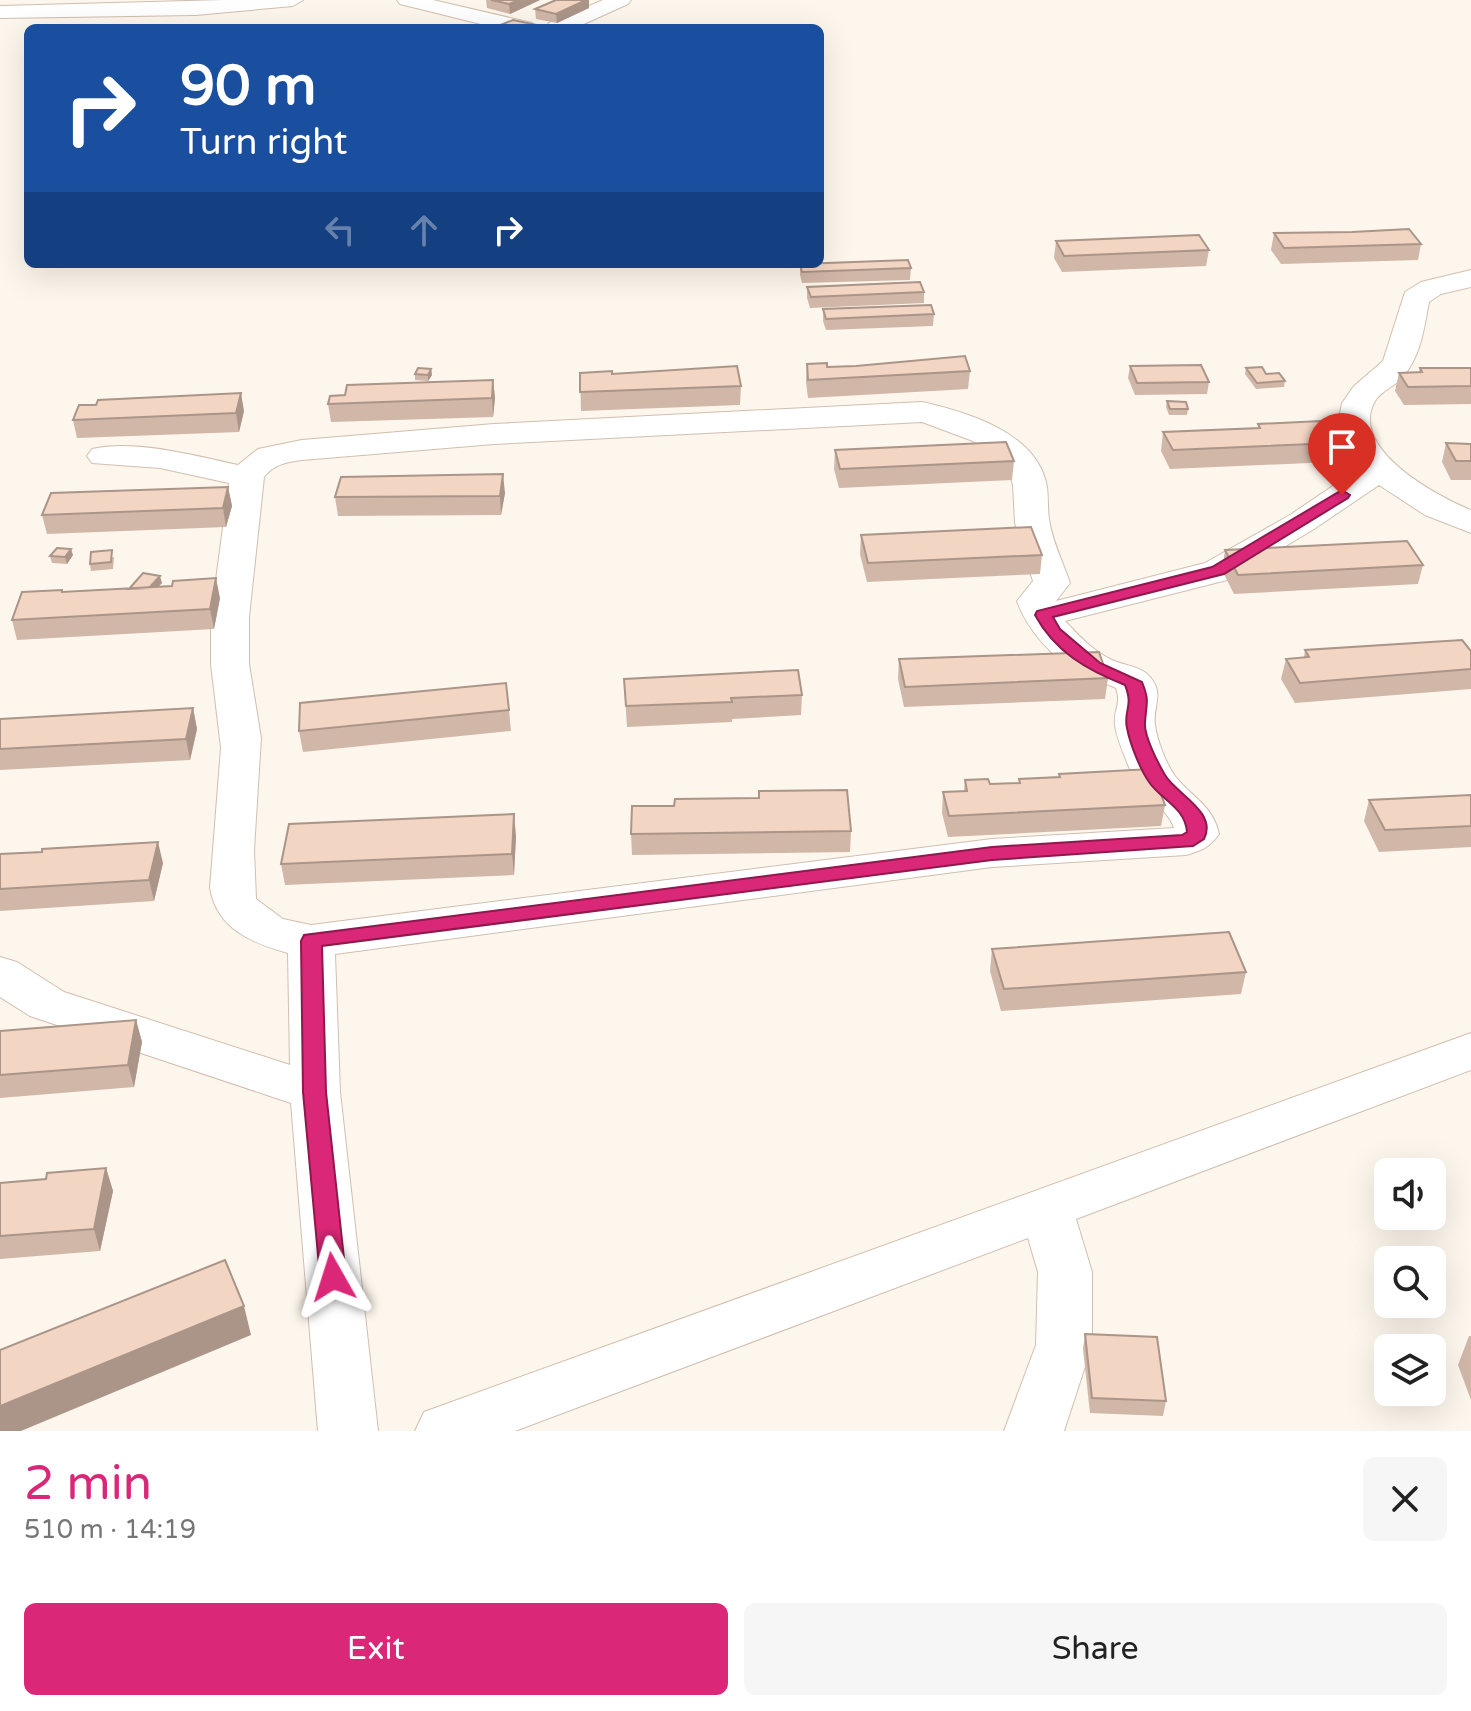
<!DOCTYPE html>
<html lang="en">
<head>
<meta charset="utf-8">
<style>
	:root { --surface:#fff; --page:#f6f6f6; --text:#222; --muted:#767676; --accent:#db2777 }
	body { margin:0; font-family:"Varela Round",sans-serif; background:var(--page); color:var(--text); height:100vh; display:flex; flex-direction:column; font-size:30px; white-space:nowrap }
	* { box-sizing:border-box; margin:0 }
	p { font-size:26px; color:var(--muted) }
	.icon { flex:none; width:44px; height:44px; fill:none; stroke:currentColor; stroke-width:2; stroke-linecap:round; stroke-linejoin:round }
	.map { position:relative; height:1431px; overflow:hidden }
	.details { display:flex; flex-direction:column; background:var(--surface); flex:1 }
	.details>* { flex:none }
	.guide { position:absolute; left:24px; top:24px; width:800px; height:244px; border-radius:12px; box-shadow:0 8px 32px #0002; background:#1a4fa0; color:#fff; overflow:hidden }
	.controls { position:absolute; left:1374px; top:1158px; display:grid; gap:16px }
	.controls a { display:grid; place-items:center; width:72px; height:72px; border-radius:12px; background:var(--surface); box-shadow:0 8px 32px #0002; font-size:40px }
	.pin { position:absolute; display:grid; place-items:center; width:68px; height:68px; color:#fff; margin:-82px -34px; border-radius:50% 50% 50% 0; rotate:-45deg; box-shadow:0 0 8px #0007 }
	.pin .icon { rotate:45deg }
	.me { position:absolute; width:88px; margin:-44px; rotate:354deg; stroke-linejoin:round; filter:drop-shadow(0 0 6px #0008) }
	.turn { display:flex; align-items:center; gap:28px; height:168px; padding:0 24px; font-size:36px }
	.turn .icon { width:104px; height:104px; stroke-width:2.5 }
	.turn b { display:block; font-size:56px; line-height:68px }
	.lanes { display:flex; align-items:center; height:76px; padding:0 24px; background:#0003; justify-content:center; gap:40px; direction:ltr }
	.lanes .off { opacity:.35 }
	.round { display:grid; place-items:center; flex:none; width:84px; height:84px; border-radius:12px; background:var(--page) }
	.summary { display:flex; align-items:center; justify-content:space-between; height:136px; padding:0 24px }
	h1 { font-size:48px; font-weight:600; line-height:60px; color:var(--accent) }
	.primary-button { display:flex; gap:16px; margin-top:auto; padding:16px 24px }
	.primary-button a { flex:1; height:92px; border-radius:12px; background:var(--accent); color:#fff; font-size:32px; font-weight:600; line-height:92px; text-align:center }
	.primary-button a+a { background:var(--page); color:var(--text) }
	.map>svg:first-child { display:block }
</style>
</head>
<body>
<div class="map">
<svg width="1471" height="1431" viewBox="0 0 1471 1431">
	<rect width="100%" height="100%" fill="#fdf6ec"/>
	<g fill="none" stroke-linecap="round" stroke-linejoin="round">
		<g stroke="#d1beb0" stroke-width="2">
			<path id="minor" d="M225,0H303L293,6L196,15L0,18V6Z
				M397,0H433L532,23L535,28H497L400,4Z
				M603,0H631L628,4L575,28H546L549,23Z
				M1471,270V287L1441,294L1429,302C1424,329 1421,355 1403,377C1395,386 1381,391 1375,401C1348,449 1437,496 1471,510V533L1425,515L1379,485L1314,529L1231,579L1065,621C1078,635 1094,652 1112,660C1123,665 1137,666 1146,673C1167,692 1152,706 1155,725C1157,740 1166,764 1175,776C1191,797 1213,805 1219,834C1210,847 1201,851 1186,855L992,867L335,954L340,1092L378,1431H318L291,1103L30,1016L0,997V957L17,962L64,992L290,1065L288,953C252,943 217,929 210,888L221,748L211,664V617L229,483L160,468L92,463L87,456L92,449C134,439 196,456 238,465L258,449L302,440L494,424L922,402C966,412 1033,431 1046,482C1049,494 1047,507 1049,519C1052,541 1063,562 1070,583L1056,601L1205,563L1290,515L1361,467L1341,433L1339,418L1342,403L1354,386L1383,361L1405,292L1421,282ZM922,422L973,441L1008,469L1013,485L1015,523L1033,581L1017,601C1027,630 1053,658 1080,674C1091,680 1104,682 1116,688C1122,705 1113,709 1115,725C1117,739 1124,755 1129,767C1140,792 1169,810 1174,828L992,839L311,925L283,919L256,899L254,850L261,738L249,664V617L264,477C274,464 287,462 302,460L494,444Z
				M1471,1033V1070L1076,1219L1092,1272V1345L1064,1431H1004L1036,1345L1038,1272L1028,1238L515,1431H415L424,1412Z"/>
		</g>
		<use href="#minor" fill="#fff" fill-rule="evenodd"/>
	</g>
	<path fill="#d1b7a8" d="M486,0H540L510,14L487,8Z
		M589,8L557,23L536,19L535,9Z
		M1274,233L1421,244L1418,260L1281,264L1271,250Z
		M1056,241L1209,250L1206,266L1062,272L1054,258Z
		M800,264L911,268L910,280L802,283L800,275Z
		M807,287L924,292V303L810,308L807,298Z
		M823,309L934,314L933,326L826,330L823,321Z
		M807,364L827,367L970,371L968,389L808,398L806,382Z
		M1130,366L1209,382L1207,394L1135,395L1128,378Z
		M1246,368L1266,374L1285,381L1284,387L1256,389L1245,374Z
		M1420,368H1471V404L1404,405L1395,391L1399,373L1419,372Z
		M431,369L432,375L428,381L415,380V374Z
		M580,373L741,386L740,405L581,411Z
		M493,380L495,398L493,417L331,422L328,404L345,395Z
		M1167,401L1188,409L1187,415H1169L1166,407Z
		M244,411L239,432L77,438L73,420Z
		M1258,424L1336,443L1332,462L1170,469L1161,451L1163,432L1258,428Z
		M1446,443L1471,444V480H1451L1442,462Z
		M835,450L1014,461L1012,480L839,488L834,469Z
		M228,487L232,506L226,527L47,534L42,515Z
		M505,493L501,515L338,516L335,497Z
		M861,535L1042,555L1040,574L867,582L860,554Z
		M1225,550L1423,565L1418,584L1234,594L1222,570Z
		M73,555L67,564L52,563L50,556Z
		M114,557L113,569L91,571L90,564Z
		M162,583L158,587L220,598L214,629L17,640L12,620L129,589Z
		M1305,650L1471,651V689L1295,703L1281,679L1286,659L1304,657Z
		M899,659L1108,678L1105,699L904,707L898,679Z
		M624,679L802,695L801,715L732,719V722L627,727Z
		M193,708L197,729L190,760L0,770V719Z
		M509,710L511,731L303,752L299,731Z
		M1059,774L1165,805L1161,826L948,837L942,813L943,792L964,791L965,780L990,784L1019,783V779L1059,777Z
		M1471,795V847L1379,852L1364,821L1369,800Z
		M851,831L850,852L632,855L631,834Z
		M516,836L514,875L285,885L281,864Z
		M0,854L163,863L154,901L0,911Z
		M992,949L1246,972L1241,994L1001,1011L990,971Z
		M136,1020L142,1042L134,1087L0,1098V1031Z
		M106,1168L113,1191L100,1251L0,1259V1183L46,1179Z
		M1085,1334L1166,1401L1163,1416L1090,1413L1083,1349Z
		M1469,1336H1471V1400L1458,1365Z"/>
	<path fill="#aa9588" d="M519,0H540L510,14L509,4Z
		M586,0H589V8L557,23L556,14Z
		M431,369L432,375L428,381V375Z
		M493,380L495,398L493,417L492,398Z
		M241,393L244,411L239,432L236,413Z
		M503,474L505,493L501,515L500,496Z
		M228,487L232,506L226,527L223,508Z
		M71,549L73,555L67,564L65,557Z
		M160,576L162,583L146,599L145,592Z
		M216,578L220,598L214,629L210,609Z
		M193,708L197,729L190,760L186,739Z
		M514,814L516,836L514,875L512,854Z
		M158,842L163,863L154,901L149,880Z
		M136,1020L142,1042L134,1087L128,1065Z
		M106,1168L113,1191L100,1251L94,1229Z
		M244,1306L251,1335L21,1431H0V1406Z"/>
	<path fill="#f3d5c3" stroke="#aa9588" stroke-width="2" d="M491,0H519L509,4Z
		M556,0H586L556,14L535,9Z
		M513,20L537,25L530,28H507L498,26Z
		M1409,229L1421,244L1284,248L1274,233L1352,232Z
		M1199,235L1209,250L1064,256L1056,241Z
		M908,260L911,268L802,272L800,264Z
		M920,282L924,292L811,297L807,287Z
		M931,305L934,314L826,319L823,309Z
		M965,356L970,371L808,380L807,364L827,363V367L856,366Z
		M1201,365L1209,382L1137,383L1130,366Z
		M737,366L741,386L580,392V373L612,371V374Z
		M1262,367L1266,374L1279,373L1285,381L1257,383L1246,368Z
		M418,368L431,369L428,375L415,374Z
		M1420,368H1471V386L1408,387L1399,373L1422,372Z
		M493,380L492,398L328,404L330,396L345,395L347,385Z
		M241,393L236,413L73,420L79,405H96L98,400Z
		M1167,401L1186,402L1188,409H1170Z
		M1321,421L1336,443L1173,450L1163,432L1260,428L1258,424Z
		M1006,442L1014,461L840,469L835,450Z
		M1446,443L1471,444V461H1456Z
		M503,474L500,496L335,497L341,477Z
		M228,487L223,508L42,515L51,493Z
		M1031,527L1042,555L868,563L861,535Z
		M1407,541L1423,565L1238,575L1225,550Z
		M57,548L71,549L65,557L50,556Z
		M112,550L111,562L90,564L91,552Z
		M143,573L160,576L149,588L129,589Z
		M216,578L210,609L12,620L22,592L62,590V592L172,586L173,581Z
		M1462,640L1471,651V669L1300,683L1286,659L1309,657L1305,650Z
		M1099,652L1108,678L905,687L899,659Z
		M798,670L802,695L731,698L732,702L626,706L624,679Z
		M506,683L509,710L299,731L300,703Z
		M193,708L186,739L0,749V719Z
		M1151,769L1165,805L949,816L943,792L967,791L965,780L988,779L990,784L1020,783L1019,779L1060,777L1059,774Z
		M847,790L851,831L631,834L632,806H674L675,799L759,798V791Z
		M1471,795V826L1385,830L1369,800Z
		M514,814L512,854L281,864L289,824Z
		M158,842L149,880L0,889V854L42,852V849Z
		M1229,932L1246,972L1004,989L992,949Z
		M136,1020L128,1065L0,1075V1031Z
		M106,1168L94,1229L0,1236V1183L46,1179L47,1173Z
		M225,1260L244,1306L0,1406V1350Z
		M1085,1334L1157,1337L1166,1401L1092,1398Z"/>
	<path fill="#db2777" stroke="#8e194d" stroke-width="2" d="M1342,490L1350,495L1348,498L1224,574L1053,617L1060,629L1100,663L1142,682C1150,702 1146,703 1145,723C1144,736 1158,763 1165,775C1175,793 1218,812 1204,839L1193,846L992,860L322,946L326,1092L346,1277L342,1284L333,1287L324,1284L320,1277L303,1092L301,941L304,935L992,847L1182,835L1187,832C1185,807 1161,800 1149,782C1140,769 1130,744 1127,728C1123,711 1134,707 1125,685C1087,670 1055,652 1035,615L1037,611L1212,567Z"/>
</svg>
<div class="controls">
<a><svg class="icon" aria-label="sound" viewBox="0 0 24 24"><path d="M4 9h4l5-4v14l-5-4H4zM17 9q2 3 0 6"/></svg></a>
<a><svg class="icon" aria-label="search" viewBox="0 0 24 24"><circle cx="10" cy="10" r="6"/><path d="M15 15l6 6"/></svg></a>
<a><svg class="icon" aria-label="layers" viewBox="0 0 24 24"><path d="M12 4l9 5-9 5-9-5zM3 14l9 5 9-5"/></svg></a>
</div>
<div class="pin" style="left:1342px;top:495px;background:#d93025"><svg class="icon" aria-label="arrive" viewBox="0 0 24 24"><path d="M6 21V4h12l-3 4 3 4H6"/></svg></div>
<svg class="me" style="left:333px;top:1277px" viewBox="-20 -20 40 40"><path d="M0-17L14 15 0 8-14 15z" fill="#db2777" stroke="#fff" stroke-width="4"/></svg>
<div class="guide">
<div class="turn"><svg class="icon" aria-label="right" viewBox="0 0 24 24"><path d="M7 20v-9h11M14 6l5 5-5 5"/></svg><div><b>90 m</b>Turn right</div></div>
<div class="lanes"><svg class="icon off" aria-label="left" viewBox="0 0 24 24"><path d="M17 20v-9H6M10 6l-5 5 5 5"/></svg><svg class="icon off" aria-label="ahead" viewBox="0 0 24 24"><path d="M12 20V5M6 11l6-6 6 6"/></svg><svg class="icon" aria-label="right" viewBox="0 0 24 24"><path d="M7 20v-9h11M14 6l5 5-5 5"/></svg></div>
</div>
</div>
<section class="details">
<div class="summary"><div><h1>2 min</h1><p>510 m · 14:19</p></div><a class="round"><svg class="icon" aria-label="close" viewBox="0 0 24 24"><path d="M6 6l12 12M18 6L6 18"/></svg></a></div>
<div class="primary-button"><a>Exit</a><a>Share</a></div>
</section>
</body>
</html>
